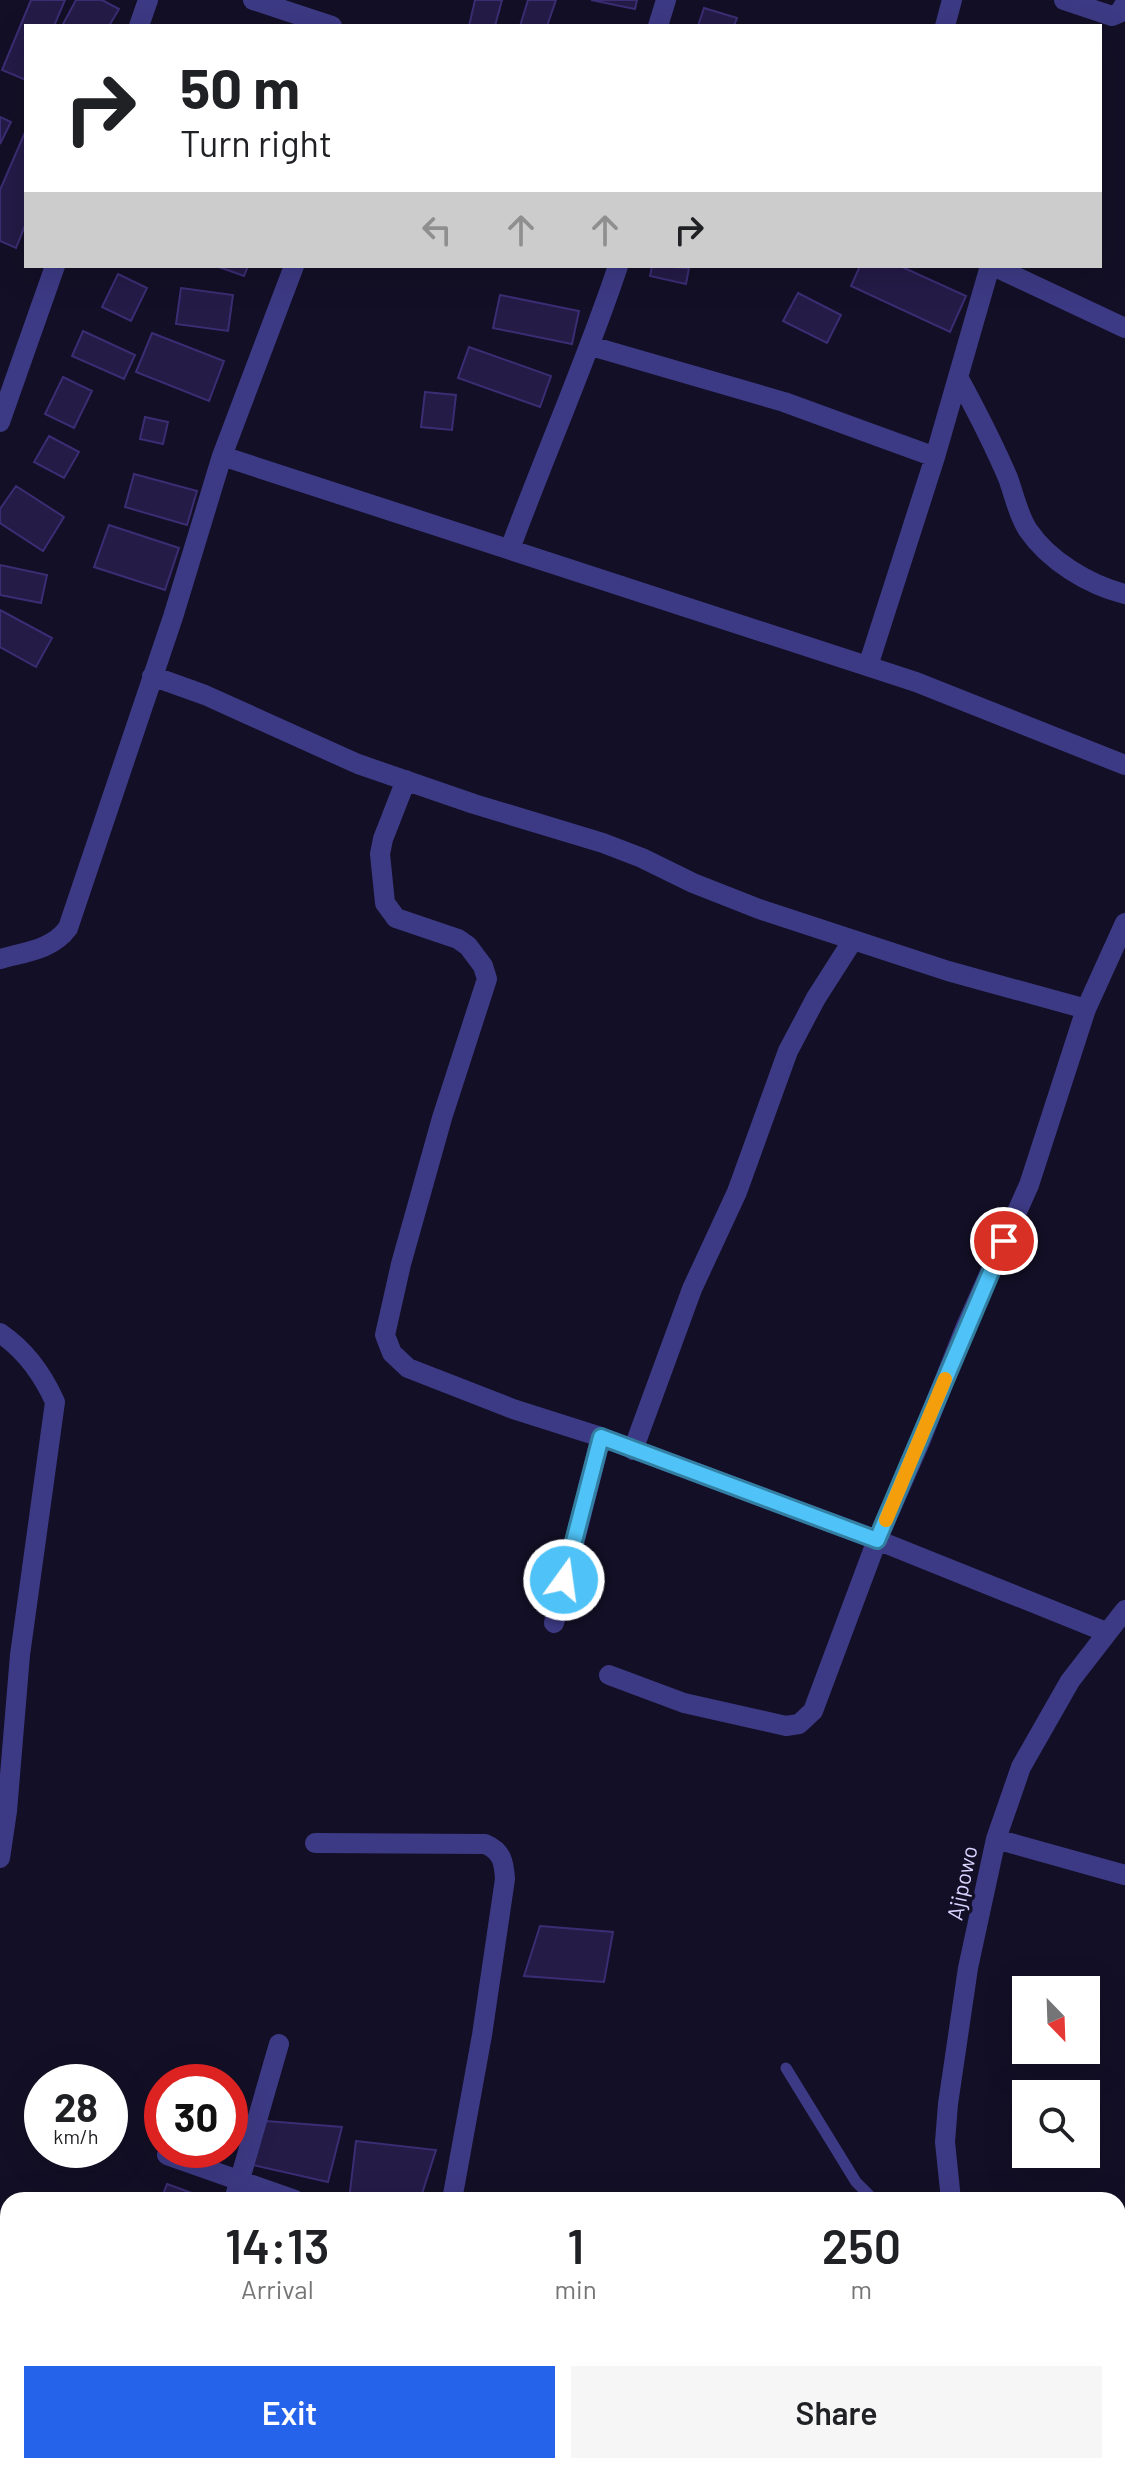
<!DOCTYPE html>
<html lang="en">
<head>
<meta charset="utf-8">
<style>
	:root { --surface:#fff; --page:#f6f6f6; --text:#202124; --muted:#757577; --accent:#2563eb }
	body { margin:0; font-family:Barlow,sans-serif; background:var(--page); color:var(--text); height:100vh; display:flex; flex-direction:column; font-size:30px; white-space:nowrap }
	* { box-sizing:border-box; margin:0 }
	p { font-size:26px; color:var(--muted) }
	.icon { flex:none; width:44px; height:44px; fill:none; stroke:currentColor; stroke-width:2; stroke-linecap:round; stroke-linejoin:round }
	.map { position:relative; flex:1; overflow:hidden }
	.panel { position:absolute; left:0px; top:2192px; width:1126px; height:282px; display:flex; flex-direction:column; background:var(--surface); border-radius:24px 24px 0 0; box-shadow:0 8px 32px #0002 }
	.panel>* { flex:none }
	.hud { position:absolute; left:24px; top:24px; width:1078px; height:244px; border-radius:0px; box-shadow:0 8px 32px #0002; background:#fff; color:var(--text); overflow:hidden }
	.needle { width:52px; rotate:157deg }
	.controls { position:absolute; left:1012px; top:1976px; display:grid; gap:16px }
	.controls a { display:grid; place-items:center; width:88px; height:88px; border-radius:0px; background:var(--surface); box-shadow:0 8px 32px #0002; font-size:40px }
	.speed { position:absolute; left:24px; top:2064px; display:flex; gap:16px; font-size:40px; font-weight:700; text-align:center }
	.speed>* { display:grid; place-content:center; width:104px; height:104px; border-radius:50%; background:var(--surface); box-shadow:0 8px 32px #0002; line-height:1 }
	.speed small { font-size:20px; font-weight:400 }
	.speed .limit { border:12px solid #d22; background:#fff; color:#111 }
	.pin { position:absolute; display:grid; place-items:center; width:68px; height:68px; color:#fff; margin:-34px; border:4px solid #fff; border-radius:50%; box-shadow:0 2px 8px #0007 }
	.me { position:absolute; width:88px; margin:-44px; rotate:14deg; stroke-linejoin:round; filter:drop-shadow(0 0 6px #0008) }
	.turn { display:flex; align-items:center; gap:28px; height:168px; padding:0 24px; font-size:36px }
	.turn .icon { width:104px; height:104px; stroke-width:2.5 }
	.turn b { display:block; font-size:56px; line-height:68px }
	.lanes { display:flex; align-items:center; height:76px; padding:0 24px; background:#0003; justify-content:center; gap:40px; direction:ltr }
	.lanes .off { opacity:.35 }
	.eta { display:flex; justify-content:space-evenly; align-items:center; height:136px; text-align:center }
	.eta b { font-size:48px; font-weight:600; line-height:56px }
	.primary-button { display:flex; gap:16px; margin-top:auto; padding:16px 24px }
	.primary-button a { flex:1; height:92px; border-radius:0px; background:var(--accent); color:#fff; font-size:32px; font-weight:600; line-height:92px; text-align:center }
	.primary-button a+a { background:var(--page); color:var(--text) }
	.map>svg:first-child { display:block }
</style>
</head>
<body>
<div class="map">
<svg width="1125" height="2473" viewBox="0 0 1125 2473">
	<rect width="100%" height="100%" fill="#130f26"/>
	<path fill="#241b47" stroke="#3b2d73" stroke-width="2" d="M31,0H65L54,26H26V80L2,70Z
		M76,0H102L119,9L109,26H62Z
		M475,0H502L495,26H469Z
		M528,0H556L547,26H520Z
		M591,0H637L635,9Z
		M704,8L737,18L734,26H698Z
		M0,117L11,122L0,144Z
		M26,130V223L16,248L0,241V190Z
		M216,266H248L244,276Z
		M652,266L689,268L686,284L650,276Z
		M860,266H900L966,296L950,332L851,286Z
		M118,274L147,288L131,321L102,307Z
		M181,288L233,295L228,331L176,324Z
		M798,293L841,315L827,343L783,321Z
		M500,295L579,311L572,344L493,328Z
		M83,331L135,355L124,379L72,356Z
		M152,333L224,361L209,401L136,372Z
		M469,347L551,376L540,407L458,378Z
		M63,377L92,391L74,428L45,414Z
		M425,392L456,395L452,430L421,427Z
		M145,417L168,422L163,444L140,439Z
		M49,436L79,452L64,478L34,462Z
		M134,474L197,491L187,525L125,507Z
		M16,486L64,517L43,551L0,523V509Z
		M109,525L179,548L165,590L94,567Z
		M0,565L47,575L41,603L0,595Z
		M0,610L52,638L36,667L0,647Z
		M540,1926L613,1932L604,1982L524,1976Z
		M266,2121L342,2127L328,2182L253,2165Z
		M356,2141L436,2150L420,2200H349Z
		M167,2184L211,2200H161Z
		M1,2423L8,2427V2449L0,2445Z
		M0,2453L8,2456V2466H28L32,2468L29,2473H0Z
		M726,2466H796V2473H727Z
		M1016,2466H1050L1053,2473H1019Z"/>
	<g fill="none" stroke-linecap="round" stroke-linejoin="round">
		<path stroke="#3d3a85" stroke-width="11" d="M786,2068L856,2182L871,2197L887,2200"/>
		<path stroke="#3d3a85" stroke-width="20" d="M253,0L332,26
			M1064,0L1112,16L1119,13L1125,4
			M139,26L148,0
			M658,26L666,0
			M945,26L952,0
			M993,266L1125,328
			M591,346L784,402L935,457
			M958,377C976,410 993,443 1008,478C1014,494 1018,515 1028,530C1049,561 1089,585 1125,594
			M0,422L55,266
			M222,456L916,682L1125,765
			M510,549C545,454 586,362 618,266
			M868,666L935,457L990,266
			M152,676L205,695L358,764L474,804L603,843L642,858L693,883L759,909L948,971L1086,1009
			M406,780L383,839L380,854L385,903L396,918L458,939L468,946L483,966L487,979L442,1118L401,1264L385,1335L392,1353L408,1368L513,1409L601,1437L877,1540L1106,1632
			M0,959C25,952 52,950 68,928L173,617L222,456L294,266
			M0,1333C25,1350 43,1375 55,1402L20,1655L7,1811L0,1858
			M633,1450L692,1289L737,1192L788,1051L816,998L853,940
			M554,1623L601,1437
			M609,1675L684,1703L786,1726L799,1724L813,1711L877,1540L920,1442L966,1326L1029,1185L1086,1009L1125,923
			M996,1839L1125,1875
			M315,1843L485,1844C502,1851 504,1862 505,1879L482,2035L452,2200
			M167,2155L295,2200
			M234,2200L279,2044
			M951,2200L945,2142L948,2104L968,1968L996,1839L1021,1767L1070,1681L1125,1610
			M0,2345L8,2350
			M1118,2458L1125,2466
			M192,2466L201,2473
			M651,2466L652,2473
			M976,2466L977,2473"/>
	</g>
	<g fill="none" stroke-linecap="round" stroke-linejoin="round">
		<g stroke="#337fa1" stroke-width="20">
			<path id="route" d="M564,1580L601,1437L877,1540L1004,1241"/>
		</g>
		<use href="#route" stroke="#4fc3f7" stroke-width="14"/>
		<path stroke="#f59e0b" stroke-width="14" d="M886,1520L945,1379"/>
	</g>
	<g text-anchor="middle" stroke-width="7" stroke-linejoin="round" paint-order="stroke">
		<g font-size="22" fill="#d9d4ff" stroke="#130f26">
			<text transform="translate(962 1883) rotate(-78)" y="8">Ajipowo</text>
		</g>
	</g>
</svg>
<div class="controls">
<a><svg class="needle" viewBox="-14 -14 28 28"><path d="M0-13l5 13h-10z" fill="#e53935"/><path d="M0 13l5-13h-10z" fill="#757577"/></svg></a>
<a><svg class="icon" aria-label="search" viewBox="0 0 24 24"><circle cx="10" cy="10" r="6"/><path d="M15 15l6 6"/></svg></a>
</div>
<div class="speed"><div>28<small>km/h</small></div><div class="limit">30</div></div>
<div class="pin" style="left:1004px;top:1241px;background:#d93025"><svg class="icon" aria-label="arrive" viewBox="0 0 24 24"><path d="M6 21V4h12l-3 4 3 4H6"/></svg></div>
<svg class="me" style="left:564px;top:1580px" viewBox="-20 -20 40 40"><circle r="17" fill="#4fc3f7" stroke="#fff" stroke-width="3"/><path d="M0-11L8 9 0 5-8 9z" fill="#fff"/></svg>
<div class="hud">
<div class="turn"><svg class="icon" aria-label="right" viewBox="0 0 24 24"><path d="M7 20v-9h11M14 6l5 5-5 5"/></svg><div><b>50 m</b>Turn right</div></div>
<div class="lanes"><svg class="icon off" aria-label="left" viewBox="0 0 24 24"><path d="M17 20v-9H6M10 6l-5 5 5 5"/></svg><svg class="icon off" aria-label="ahead" viewBox="0 0 24 24"><path d="M12 20V5M6 11l6-6 6 6"/></svg><svg class="icon off" aria-label="ahead" viewBox="0 0 24 24"><path d="M12 20V5M6 11l6-6 6 6"/></svg><svg class="icon" aria-label="right" viewBox="0 0 24 24"><path d="M7 20v-9h11M14 6l5 5-5 5"/></svg></div>
</div>
<section class="panel">
<div class="eta">
<div><b>14:13</b><p>Arrival</p></div>
<div><b>1</b><p>min</p></div>
<div><b>250</b><p>m</p></div>
</div>
<div class="primary-button"><a>Exit</a><a>Share</a></div>
</section>
</div>
</body>
</html>
